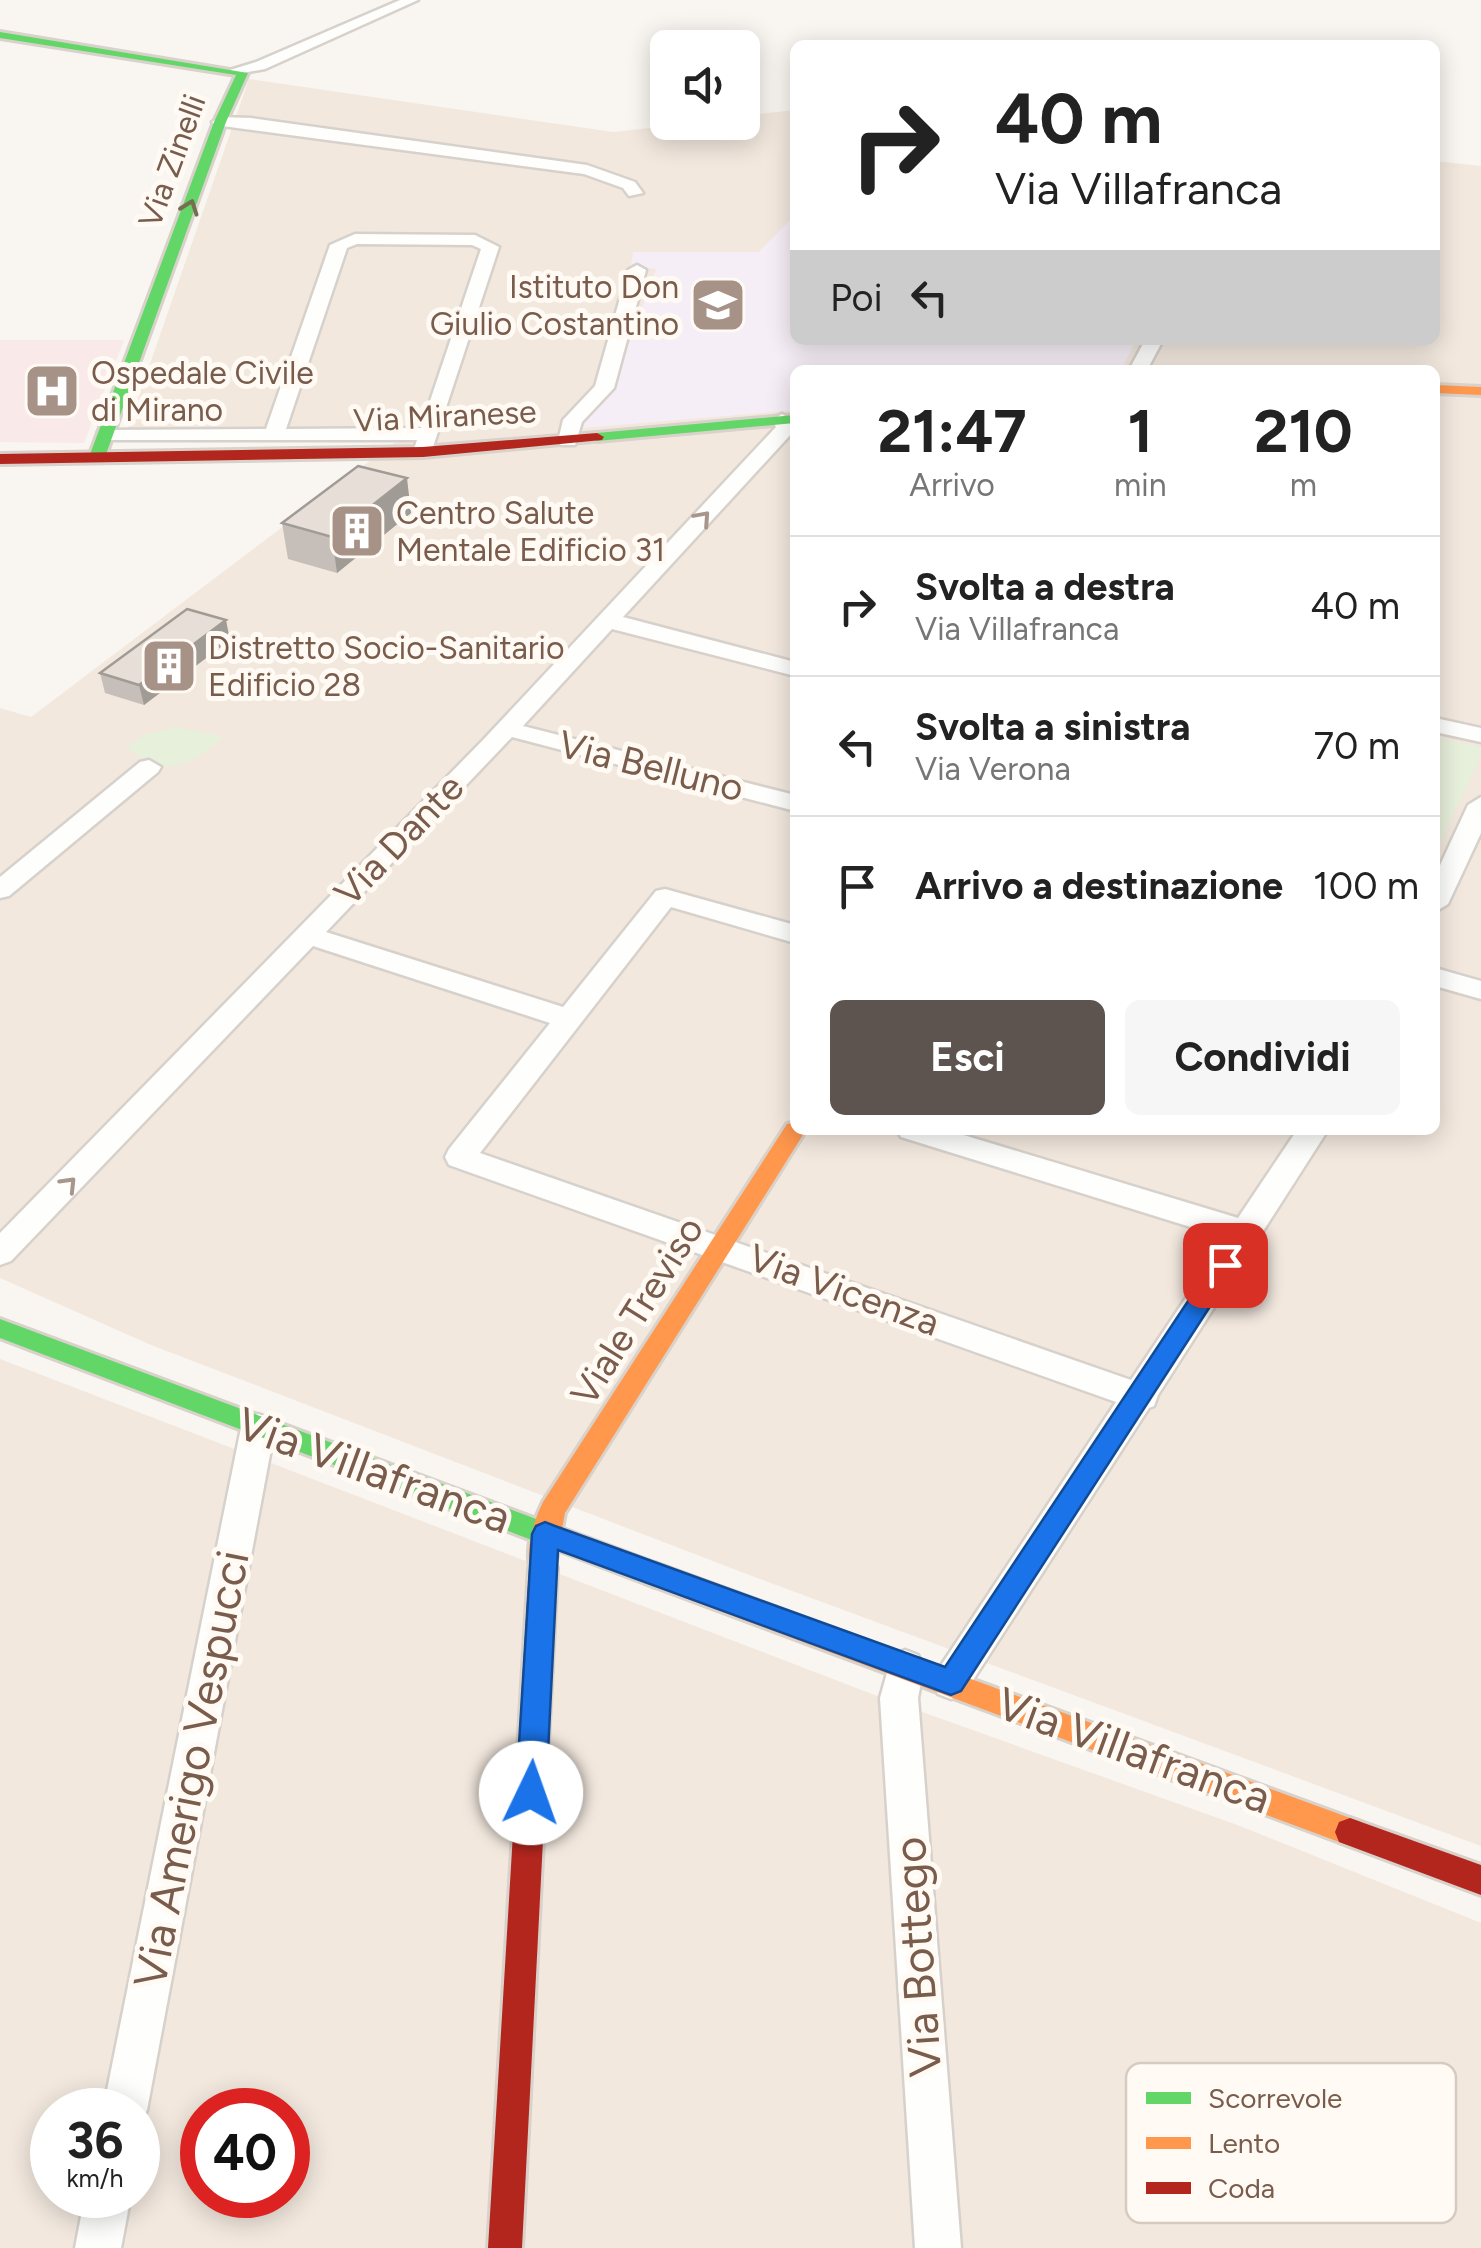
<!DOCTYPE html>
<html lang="it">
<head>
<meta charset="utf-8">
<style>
	:root { --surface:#fff; --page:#f6f6f6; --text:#222; --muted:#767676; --line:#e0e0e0; --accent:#5d544f }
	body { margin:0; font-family:Figtree,sans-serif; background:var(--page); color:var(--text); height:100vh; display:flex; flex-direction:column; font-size:38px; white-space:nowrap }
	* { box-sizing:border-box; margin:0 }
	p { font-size:32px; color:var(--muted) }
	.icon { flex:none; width:55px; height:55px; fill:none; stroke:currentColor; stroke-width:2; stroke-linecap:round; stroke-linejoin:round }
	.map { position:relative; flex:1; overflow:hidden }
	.sheet { position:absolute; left:790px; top:365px; width:650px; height:770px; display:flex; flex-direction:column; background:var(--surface); border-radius:15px; box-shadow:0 5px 25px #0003 }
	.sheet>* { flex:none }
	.banner { position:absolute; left:790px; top:40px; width:650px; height:305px; border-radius:15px; box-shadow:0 5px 25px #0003; background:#fff; color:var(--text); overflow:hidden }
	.controls { position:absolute; left:650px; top:30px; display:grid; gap:20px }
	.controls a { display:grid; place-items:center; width:110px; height:110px; border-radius:15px; background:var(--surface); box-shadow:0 5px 25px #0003; font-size:50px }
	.speed { position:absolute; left:30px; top:2088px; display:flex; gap:20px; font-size:50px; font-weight:700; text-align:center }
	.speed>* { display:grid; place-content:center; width:130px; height:130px; border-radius:50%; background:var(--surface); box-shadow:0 5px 25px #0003; line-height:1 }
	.speed small { font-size:25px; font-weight:400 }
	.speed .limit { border:15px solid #d22; background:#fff; color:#111 }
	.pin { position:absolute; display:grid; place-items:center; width:85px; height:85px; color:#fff; margin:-42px; border-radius:20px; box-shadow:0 5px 15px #0006 }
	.me { position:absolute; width:110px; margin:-55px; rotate:3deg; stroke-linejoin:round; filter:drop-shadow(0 0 8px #0008) }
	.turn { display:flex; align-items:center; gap:35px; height:210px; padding:0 40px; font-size:45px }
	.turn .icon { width:130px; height:130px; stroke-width:2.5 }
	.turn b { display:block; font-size:70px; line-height:85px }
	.then { display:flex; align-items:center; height:95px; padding:0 40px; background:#0003; gap:20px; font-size:38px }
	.eta { display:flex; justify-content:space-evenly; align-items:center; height:170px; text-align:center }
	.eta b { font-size:60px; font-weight:700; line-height:70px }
	.cta { display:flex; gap:20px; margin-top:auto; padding:20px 40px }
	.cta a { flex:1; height:115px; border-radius:15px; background:var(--accent); color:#fff; font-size:40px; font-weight:700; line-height:115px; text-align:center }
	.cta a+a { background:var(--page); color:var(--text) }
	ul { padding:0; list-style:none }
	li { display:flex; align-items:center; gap:30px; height:140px; padding:0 40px; border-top:2px solid var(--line) }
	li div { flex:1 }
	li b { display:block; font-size:38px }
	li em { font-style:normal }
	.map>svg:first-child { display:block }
</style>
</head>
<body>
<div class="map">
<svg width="1481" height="2248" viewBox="0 0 1481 2248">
	<rect width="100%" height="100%" fill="#f9f5f0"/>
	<path fill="#f2e8de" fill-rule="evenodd" d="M249,79L613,132L693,123L742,122L743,116L795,110V340H1435V161L1481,166V1846L744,1573L151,1345L0,1278V708L31,717L399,439L131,442L126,433ZM795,370H1435V1130H795Z
		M0,1359L872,1694L1240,1826L1481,1923V2248H0ZM52,2110H138V2195H52ZM202,2110H288V2195H202Z"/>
	<path fill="#f6eef6" d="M795,215V340H1136L1121,370H795V410L583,428L580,424L613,387L656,269L631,266L633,252H759Z"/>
	<path fill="#fae9e9" d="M0,340H124L84,443L0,442Z"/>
	<path fill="#e7f0db" d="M175,727L224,737C188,766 166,781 127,747L145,735Z
		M1435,737L1481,747V756L1435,853Z"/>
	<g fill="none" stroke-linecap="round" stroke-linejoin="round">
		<g stroke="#d7d1cb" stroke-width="5">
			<path id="street" d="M400,0H418L265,69L237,74L230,70L256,62Z
				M220,117L251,118L587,165L635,182L643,193L629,196L623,188L584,174L215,125L212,122Z
				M355,234L475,235L499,247L430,456H416L413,452L417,440H98V432L105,430L266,429L330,245ZM357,244L472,245L481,249L421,428L286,429L347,248Z
				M637,265L646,270L614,388L582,422L575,445H561L558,441L563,420L595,386L628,270Z
				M1145,340H1163L1147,370H1129Z
				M782,414L792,420L793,432L623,617L795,662V676L612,629L523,726L795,795V811L512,737L326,932L563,1007L656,891L665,889L795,925V943L671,907L480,1153L1131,1380L1226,1238L901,1137L897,1130H947L1238,1218L1297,1130H1328L1158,1395L1154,1406L1149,1408L964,1694L951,1699L938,1694L932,1682L938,1670L1116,1402L449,1165L445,1157L449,1149L550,1023L313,946L11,1261L0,1265V1233L483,740L776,427L772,420Z
				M1435,718L1481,728V742L1435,732Z
				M149,760L161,767L158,772L9,896L0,898V877L140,762Z
				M1481,797V833L1448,904L1435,912V876L1468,805Z
				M1435,968L1481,981V999L1435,986Z
				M258,1414L270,1418L275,1428L147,2110L138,2127V2110H103L241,1428L246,1418Z
				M905,1650L918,1655L924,1667L918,1698L961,2248H915L880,1698L892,1655Z
				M85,2195H131L121,2248H75Z"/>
		</g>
		<g stroke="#d9d2cb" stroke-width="6">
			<path id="fast" d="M0,32L248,73L226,122L105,457L97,462L89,457L214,122L236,75L0,38Z
				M795,415V423L597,441L590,437L597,433Z
				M0,1319L665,1567L669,1575L665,1583L655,1587L645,1583L0,1338Z"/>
		</g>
		<g stroke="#d9d2cb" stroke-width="6">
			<path id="slow" d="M1435,385L1481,387V395L1435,393Z
				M795,1122V1130H806L565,1513L553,1576L543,1580L533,1576C523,1555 533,1522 543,1502L787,1124Z
				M655,1563L1350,1818L1361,1822L1365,1832L1361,1842L1350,1846L645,1583L641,1575L645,1567Z"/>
		</g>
		<g stroke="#d9d2cb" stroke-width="6">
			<path id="jam" d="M597,433L604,437L602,440L423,457L0,464V454L423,447Z
				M543,1556L553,1560L557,1568L522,2248H488L529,1568L533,1560Z
				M1350,1818L1481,1865V1895L1339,1842L1335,1832L1339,1822Z"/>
		</g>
		<use href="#street" fill="#fefefd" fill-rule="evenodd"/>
		<use href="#fast" fill="#63d668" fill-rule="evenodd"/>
		<use href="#slow" fill="#ff974d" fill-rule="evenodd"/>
		<use href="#jam" fill="#b3261e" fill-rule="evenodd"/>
	</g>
	<path fill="#c6bfb9" d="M411,513L337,573L288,559L282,523Z
		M230,640L144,705L105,693L100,673Z"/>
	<path fill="#a19b96" d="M407,478L411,513L337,573L332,537Z
		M226,620L230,640L144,705L139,685Z"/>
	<path fill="#e6ded7" stroke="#a19b96" stroke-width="2.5" d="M358,466L407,478L332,537L282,523Z
		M187,609L226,620L139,685L100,673Z"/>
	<defs><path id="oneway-chevron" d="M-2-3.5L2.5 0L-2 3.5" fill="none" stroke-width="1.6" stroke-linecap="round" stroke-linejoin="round" transform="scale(2.5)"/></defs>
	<use stroke="#776e51" href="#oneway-chevron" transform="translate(190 207) rotate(-70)"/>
	<g stroke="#a8958b">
		<use href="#oneway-chevron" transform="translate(703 518) rotate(-48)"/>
		<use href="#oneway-chevron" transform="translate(69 1184) rotate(-46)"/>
	</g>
	<path fill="#1a73e8" stroke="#114b97" stroke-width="2.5" d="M1225,1256L1233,1259L1237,1265L1233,1271L961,1691L951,1695L558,1550L546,1793L541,1803L531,1807L520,1803L516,1793L532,1534L536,1526L545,1522L555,1526L945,1667L1216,1259Z"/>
	<defs>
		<g id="school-square" transform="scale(2.875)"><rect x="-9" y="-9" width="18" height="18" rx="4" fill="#a69286" stroke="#fffaf3"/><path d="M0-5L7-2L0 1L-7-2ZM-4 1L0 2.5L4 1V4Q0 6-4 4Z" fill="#fff"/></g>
		<g id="hospital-square" transform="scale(2.875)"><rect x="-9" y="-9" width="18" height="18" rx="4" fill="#a69286" stroke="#fffaf3"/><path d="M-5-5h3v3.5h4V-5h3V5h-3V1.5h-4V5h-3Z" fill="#fff"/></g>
		<g id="building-square" transform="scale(2.875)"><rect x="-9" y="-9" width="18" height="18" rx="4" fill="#a69286" stroke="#fffaf3"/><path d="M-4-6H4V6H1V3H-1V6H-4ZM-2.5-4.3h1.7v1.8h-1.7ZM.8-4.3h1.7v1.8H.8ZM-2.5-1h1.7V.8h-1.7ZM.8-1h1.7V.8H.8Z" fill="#fff"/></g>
	</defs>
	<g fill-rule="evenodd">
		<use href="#school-square" x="718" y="305"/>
		<use href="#hospital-square" x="52" y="391"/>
		<use href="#building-square" x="357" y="531"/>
		<use href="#building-square" x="169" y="666"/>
	</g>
	<g text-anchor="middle" stroke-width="10" stroke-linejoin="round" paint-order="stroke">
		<g font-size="32" fill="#7a5c4d" stroke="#fffaf3">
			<text transform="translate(172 161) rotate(-70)" y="11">Via Zinelli</text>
			<text transform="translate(445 416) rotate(-3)" y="11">Via Miranese</text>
		</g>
		<g font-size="32" fill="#7a5c4d" stroke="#fffaf3" text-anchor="start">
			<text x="679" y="298" text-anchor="end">Istituto Don<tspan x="679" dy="37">Giulio Costantino</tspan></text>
			<text x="91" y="384">Ospedale Civile<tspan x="91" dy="37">di Mirano</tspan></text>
			<text x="396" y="524">Centro Salute<tspan x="396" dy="37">Mentale Edificio 31</tspan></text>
			<text x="208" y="659">Distretto Socio-Sanitario<tspan x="208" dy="37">Edificio 28</tspan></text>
		</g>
		<g font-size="38" fill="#7a5c4d" stroke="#fffaf3">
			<text transform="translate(651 766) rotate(14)" y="13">Via Belluno</text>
			<text transform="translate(399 840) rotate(-46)" y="13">Via Dante</text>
			<text transform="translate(844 1290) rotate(20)" y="13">Via Vicenza</text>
			<text transform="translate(637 1311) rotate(-58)" y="13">Viale Treviso</text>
		</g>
		<g font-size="45" fill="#7a5c4d" stroke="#fffaf3">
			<text transform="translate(374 1470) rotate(20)" y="16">Via Villafranca</text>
			<text transform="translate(1134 1750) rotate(20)" y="16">Via Villafranca</text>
			<text transform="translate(191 1769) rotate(-79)" y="16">Via Amerigo Vespucci</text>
			<text transform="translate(917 1957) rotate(-94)" y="16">Via Bottego</text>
		</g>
	</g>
	<rect x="1126" y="2063" width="330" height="160" rx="15" fill="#fffaf3" stroke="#d7cbc1" stroke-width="2.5"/>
	<rect x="1146" y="2092" width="45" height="12" fill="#63d668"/>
	<rect x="1146" y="2137" width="45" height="12" fill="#ff974d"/>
	<rect x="1146" y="2182" width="45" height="12" fill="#b3261e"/>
	<g font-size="28" fill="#7a5c4d">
		<text x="1208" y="2108">Scorrevole</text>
		<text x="1208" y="2153">Lento</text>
		<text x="1208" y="2198">Coda</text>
	</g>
</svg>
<div class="controls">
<a><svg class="icon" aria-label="sound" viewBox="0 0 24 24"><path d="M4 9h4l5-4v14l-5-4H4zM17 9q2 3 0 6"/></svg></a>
</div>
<div class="speed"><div>36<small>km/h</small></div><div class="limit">40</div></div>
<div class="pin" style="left:1225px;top:1265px;background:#d93025"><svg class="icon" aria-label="arrive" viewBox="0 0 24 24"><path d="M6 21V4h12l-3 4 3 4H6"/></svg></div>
<svg class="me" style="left:531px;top:1793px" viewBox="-20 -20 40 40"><circle r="19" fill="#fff"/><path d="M0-13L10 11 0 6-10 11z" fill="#1a73e8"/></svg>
<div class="banner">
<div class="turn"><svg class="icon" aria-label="right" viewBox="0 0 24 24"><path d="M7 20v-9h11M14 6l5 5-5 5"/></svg><div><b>40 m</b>Via Villafranca</div></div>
<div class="then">Poi<svg class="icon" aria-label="left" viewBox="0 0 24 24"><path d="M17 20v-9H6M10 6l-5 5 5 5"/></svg></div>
</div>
<section class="sheet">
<div class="eta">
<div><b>21:47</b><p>Arrivo</p></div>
<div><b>1</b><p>min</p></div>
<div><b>210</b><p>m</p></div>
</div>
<ul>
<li><svg class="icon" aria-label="right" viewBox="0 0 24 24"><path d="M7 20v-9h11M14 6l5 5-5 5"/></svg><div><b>Svolta a destra</b><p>Via Villafranca</p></div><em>40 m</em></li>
<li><svg class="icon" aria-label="left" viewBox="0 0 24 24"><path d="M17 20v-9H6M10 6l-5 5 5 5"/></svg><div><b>Svolta a sinistra</b><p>Via Verona</p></div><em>70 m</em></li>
<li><svg class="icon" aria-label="arrive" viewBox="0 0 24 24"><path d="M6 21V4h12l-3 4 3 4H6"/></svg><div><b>Arrivo a destinazione</b></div><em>100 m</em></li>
</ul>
<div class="cta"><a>Esci</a><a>Condividi</a></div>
</section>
</div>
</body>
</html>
